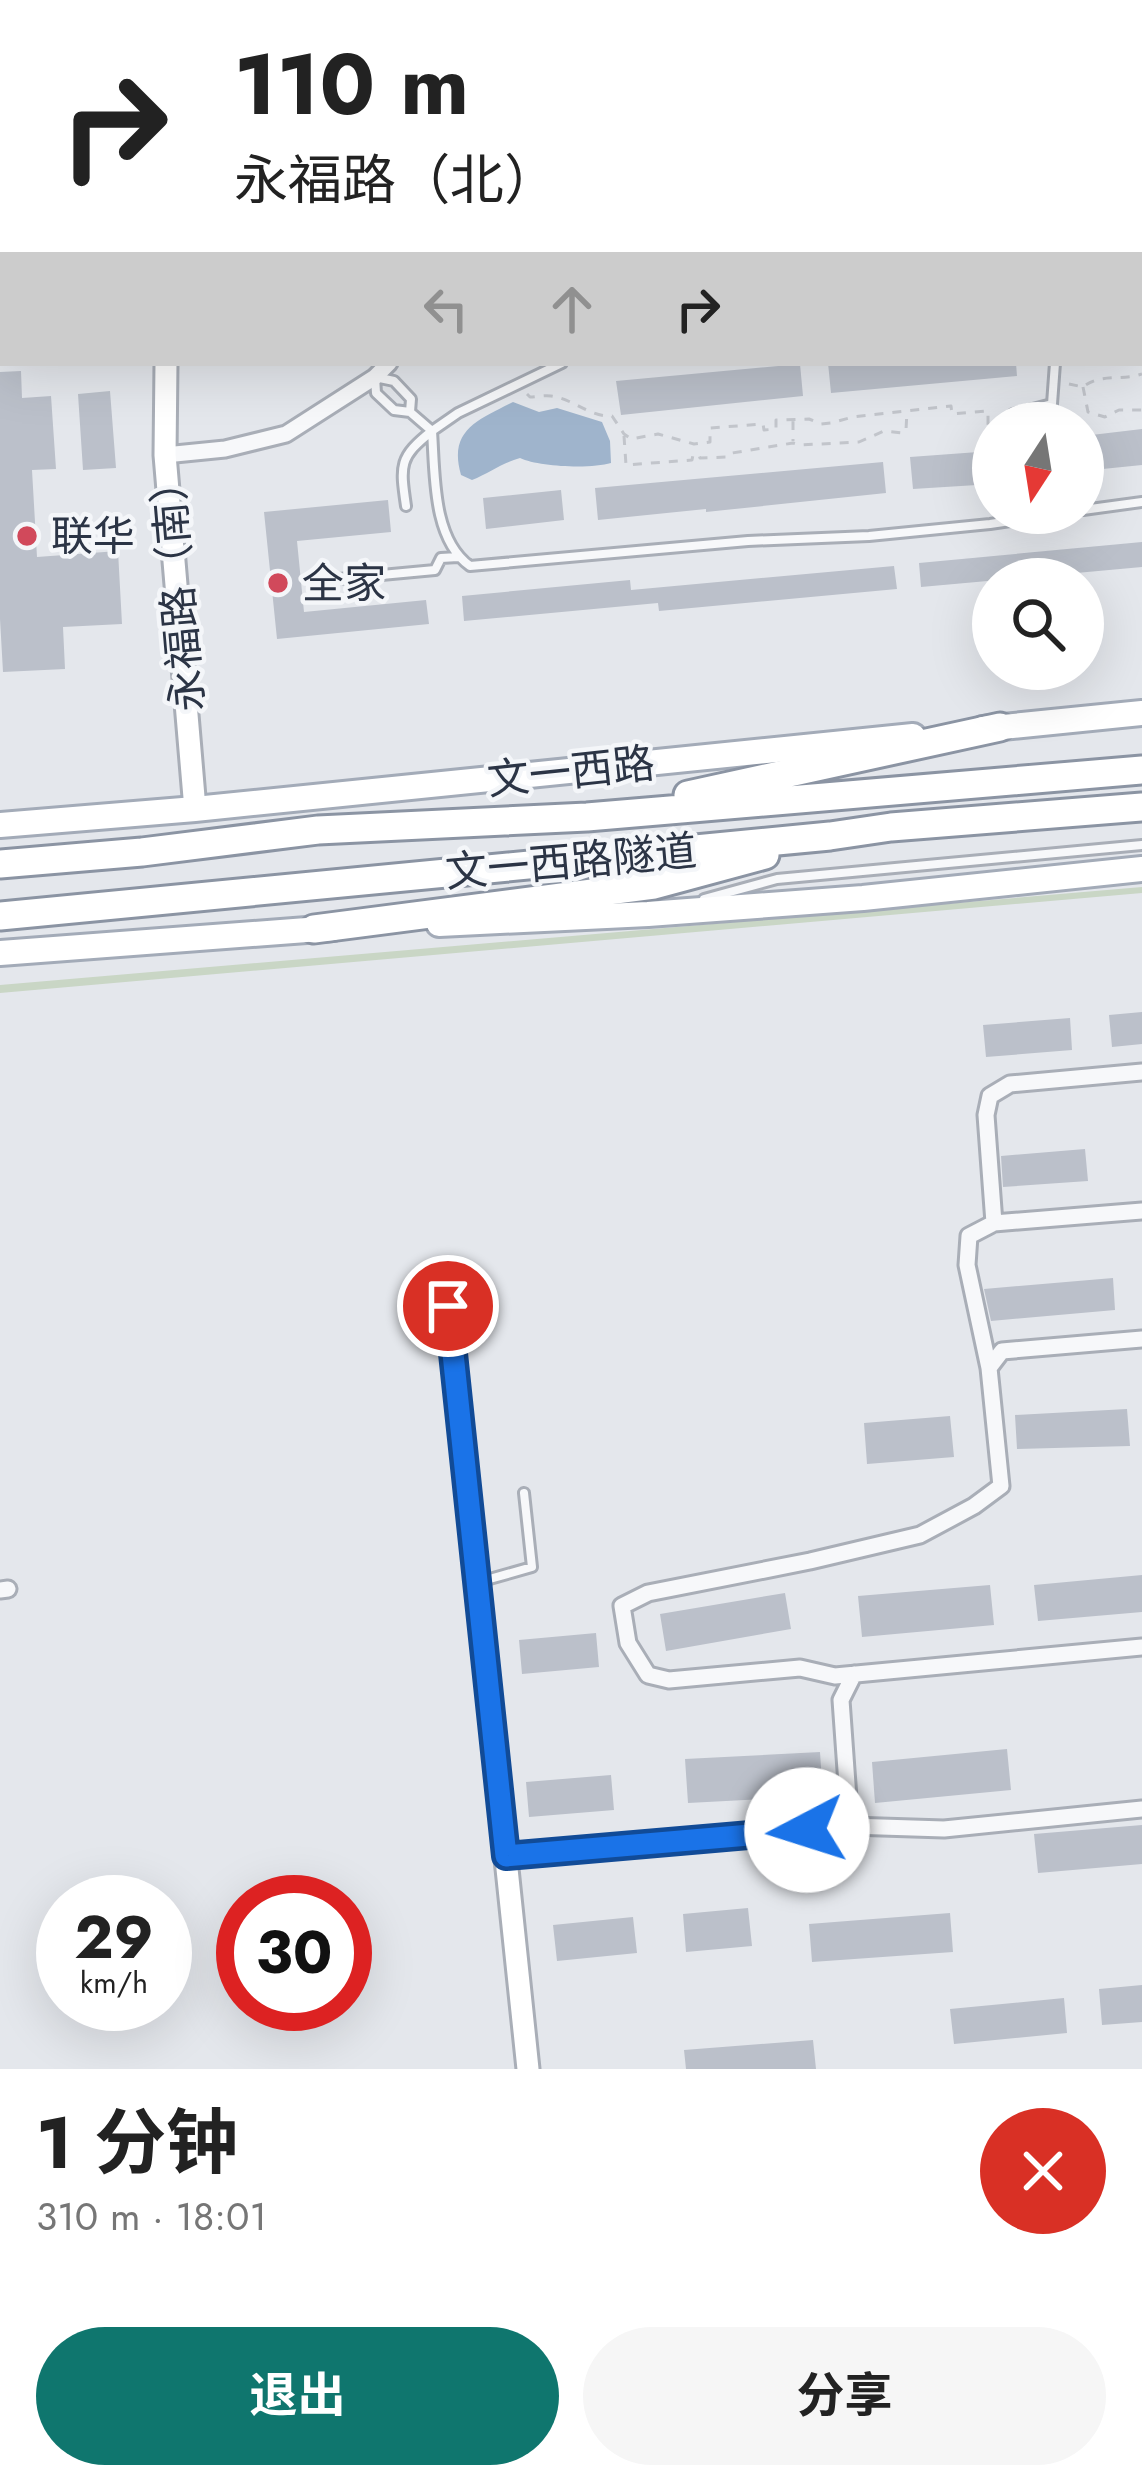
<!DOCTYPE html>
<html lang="zh">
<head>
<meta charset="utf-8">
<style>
	:root { --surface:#fff; --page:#f6f6f6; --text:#222; --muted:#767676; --accent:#0f766e }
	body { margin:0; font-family:Jost,"Noto Sans SC",sans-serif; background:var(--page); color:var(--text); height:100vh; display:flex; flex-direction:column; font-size:45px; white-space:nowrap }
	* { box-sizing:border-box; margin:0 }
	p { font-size:39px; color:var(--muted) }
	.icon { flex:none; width:66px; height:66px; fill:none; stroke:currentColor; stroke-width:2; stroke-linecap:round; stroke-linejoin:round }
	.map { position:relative; height:2069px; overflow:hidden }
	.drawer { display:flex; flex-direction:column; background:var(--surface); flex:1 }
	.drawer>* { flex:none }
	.banner { position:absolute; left:0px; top:0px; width:1143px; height:366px; box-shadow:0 12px 48px #0002; background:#fff; color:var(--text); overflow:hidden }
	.needle { width:78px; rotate:192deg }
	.fabs { position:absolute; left:972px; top:402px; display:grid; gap:24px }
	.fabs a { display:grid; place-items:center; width:132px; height:132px; border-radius:50%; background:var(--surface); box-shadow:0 12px 48px #0002; font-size:60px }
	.speed { position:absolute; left:36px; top:1875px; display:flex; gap:24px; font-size:60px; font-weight:700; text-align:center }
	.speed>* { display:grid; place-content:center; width:156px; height:156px; border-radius:50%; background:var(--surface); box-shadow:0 12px 48px #0002; line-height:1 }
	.speed small { font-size:30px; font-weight:400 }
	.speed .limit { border:18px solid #d22; background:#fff; color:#111 }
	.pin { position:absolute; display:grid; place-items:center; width:102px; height:102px; color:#fff; margin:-51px; border:6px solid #fff; border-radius:50%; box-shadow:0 3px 12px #0007 }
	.me { position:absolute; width:132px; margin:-66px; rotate:265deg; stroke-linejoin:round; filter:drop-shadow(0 0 9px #0008) }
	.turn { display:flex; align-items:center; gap:42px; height:252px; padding:0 36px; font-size:54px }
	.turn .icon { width:156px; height:156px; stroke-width:2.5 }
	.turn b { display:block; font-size:84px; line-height:102px }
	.lanes { display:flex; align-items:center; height:114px; padding:0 36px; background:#0003; justify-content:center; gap:60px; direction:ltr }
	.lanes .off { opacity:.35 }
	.round { display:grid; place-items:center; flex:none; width:126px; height:126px; border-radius:63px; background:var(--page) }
	.summary { display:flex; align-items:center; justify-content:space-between; height:204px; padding:0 36px }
	h1 { font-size:72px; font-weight:700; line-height:90px }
	.action { display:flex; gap:24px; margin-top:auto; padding:24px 36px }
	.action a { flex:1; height:138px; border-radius:72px; background:var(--accent); color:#fff; font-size:48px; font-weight:700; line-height:138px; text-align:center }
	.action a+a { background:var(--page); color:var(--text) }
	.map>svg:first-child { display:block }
</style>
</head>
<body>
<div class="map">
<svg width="1142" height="2069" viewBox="0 0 1142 2069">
	<rect width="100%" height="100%" fill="#e4e7ec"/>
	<path fill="#c9d6c5" d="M1142,887V893L0,993V985Z"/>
	<path fill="#9fb4cc" d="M513,402L539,412L557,408L602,422L610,441L611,463C591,469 539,467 520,458C502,463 489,473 472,480L461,475C448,430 478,420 513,402Z"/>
	<path fill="#bbc0ca" d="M828,363H1016L1017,376L831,393Z
		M800,364L803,396L621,415L616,381Z
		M21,371L22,398L51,396L56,469L32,470L37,557L118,551L122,624L63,627L65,669L3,672L0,619V372Z
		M110,391L116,468L83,470L78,394Z
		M1142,429V465L1083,471V436Z
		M992,451L993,484L913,489L910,457Z
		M883,462L886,493L706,512V509L598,520L595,488Z
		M561,490L564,520L486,529L483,498Z
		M388,500L391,532L297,541L304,612L426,600L429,624L277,639L264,512Z
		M1142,542V567L921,587L919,563Z
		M894,566L897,589L659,611L658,603L464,621L462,596L630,580L631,590Z
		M1142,1012V1044L1112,1047L1109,1015Z
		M1070,1018L1072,1050L986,1057L983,1025Z
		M1085,1149L1088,1181L1003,1187L1001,1156Z
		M1113,1278L1115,1310L991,1321L984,1289Z
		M1127,1409L1130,1446L1017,1449L1015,1415Z
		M950,1416L954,1457L867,1464L864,1423Z
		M1142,1575V1612L1038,1621L1034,1585Z
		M990,1585L994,1625L862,1637L858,1596Z
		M785,1593L791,1629L666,1651L660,1614Z
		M596,1633L599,1667L522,1674L519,1640Z
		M1007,1749L1011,1790L875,1803L872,1762Z
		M820,1752L823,1796L688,1803L685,1759Z
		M611,1775L614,1810L529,1817L526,1782Z
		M1142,1825V1864L1038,1873L1034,1834Z
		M748,1908L752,1946L686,1952L683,1914Z
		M950,1913L953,1952L812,1962L809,1924Z
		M633,1917L637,1953L557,1961L553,1925Z
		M1142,1985V2022L1102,2025L1099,1989Z
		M1064,1998L1067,2033L954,2044L950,2009Z
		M813,2040L816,2069H686L684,2050Z"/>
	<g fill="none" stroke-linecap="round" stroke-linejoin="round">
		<g stroke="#a9aeb7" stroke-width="14">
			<path id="lane" d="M1138,0V3
				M1140,33L1142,68
				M0,87L3,86
				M1140,291H1142
				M410,412L411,399L394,381L375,377L376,393L394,410L410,412L432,431L458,413L562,363
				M1014,423L1013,414L1052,404L1055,363
				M406,506C400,465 399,457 432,431C435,473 432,539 470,566L748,541L869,536L990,524L1064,513
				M1083,510L1142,502
				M328,580L435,570L441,558L458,557
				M704,899L777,879L1142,845
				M479,1582L532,1567L524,1493"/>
		</g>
		<g stroke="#a9aeb7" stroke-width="21">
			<path id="street" d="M1140,194H1142
				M165,455L225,449L286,434L375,377L389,363
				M994,1223L986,1115L990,1096L1010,1084L1142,1072
				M1142,1339L1002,1351L989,1368L1001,1486L974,1506L920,1535L810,1561L648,1593L622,1606L628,1643L648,1675L669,1680L800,1668L835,1676L1142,1647
				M989,1368L967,1265L969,1236L994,1223L1142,1211
				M0,1590L8,1589
				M854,1674L841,1700L850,1826L944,1829L1142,1809
				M506,1856L850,1826"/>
		</g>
		<g stroke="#a9aeb7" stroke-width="27">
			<path id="secondary" d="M191,0V3
				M166,363L165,455L195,809
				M448,1306L528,2069"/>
		</g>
		<g stroke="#a3abb8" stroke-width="30">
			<path id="primary" d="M983,729L1142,713
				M0,825L195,809L913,736
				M439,924L648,914L863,898L1142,869
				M0,953L333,928"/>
		</g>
		<g stroke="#8b94a3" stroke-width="33">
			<path id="highway" d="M688,795L1000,727
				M0,864L142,852L318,830L587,817L1142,770
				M0,916L830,836L891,827L1142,807
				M314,929L654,885L765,855"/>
		</g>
		<path stroke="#c2c5cb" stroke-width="3" stroke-dasharray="9 9" stroke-linecap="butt" d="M1069,384L1083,387C1100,373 1121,381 1142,374
			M1083,387L1088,412L1105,417L1119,410H1142
			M527,394L530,397C537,397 544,395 551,396C574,399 589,417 612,416L624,434L631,439L658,434L694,444L710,442V428L763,424L764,430L776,429V420L809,419L821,424L831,423L853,417L951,406L952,414L988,411V429H993
			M793,421V441
			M624,436L626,465L692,460L693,455H699L700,458L728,457L732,453L793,443L800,445L859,442L884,431L903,433L906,430L907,411"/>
		<use href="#lane" stroke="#f7f8fa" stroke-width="8"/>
		<use href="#street" stroke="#f7f8fa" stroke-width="15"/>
		<use href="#secondary" stroke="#fff" stroke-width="21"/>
		<use href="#primary" stroke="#fff" stroke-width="24"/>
		<use href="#highway" stroke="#fff" stroke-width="27"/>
	</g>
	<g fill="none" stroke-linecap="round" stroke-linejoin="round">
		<g stroke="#114b97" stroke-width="30">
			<path id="route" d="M448,1306L506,1856L807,1830"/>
		</g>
		<use href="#route" stroke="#1a73e8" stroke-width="21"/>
	</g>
	<g fill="#d1495b" stroke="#f4f6f9" stroke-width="4.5">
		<circle cx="27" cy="536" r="12"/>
		<circle cx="278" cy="583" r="12"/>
	</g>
	<g text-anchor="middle" stroke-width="9" stroke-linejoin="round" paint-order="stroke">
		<g font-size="42" fill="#2b3445" stroke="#f4f6f9" text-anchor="start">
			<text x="51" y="551">联华</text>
			<text x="302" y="598">全家</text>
		</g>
		<g font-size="42" fill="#2b3445" stroke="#f4f6f9">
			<text transform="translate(177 586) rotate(-95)" y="15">永福路（南）</text>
			<text transform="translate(571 771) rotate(-6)" y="15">文一西路</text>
			<text transform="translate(571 861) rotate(-5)" y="15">文一西路隧道</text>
		</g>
	</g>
</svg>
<div class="fabs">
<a><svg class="needle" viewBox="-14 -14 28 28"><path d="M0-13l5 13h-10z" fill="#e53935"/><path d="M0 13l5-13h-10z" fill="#767676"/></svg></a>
<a><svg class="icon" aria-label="search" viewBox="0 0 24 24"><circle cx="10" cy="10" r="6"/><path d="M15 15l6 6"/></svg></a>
</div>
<div class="speed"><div>29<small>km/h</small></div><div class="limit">30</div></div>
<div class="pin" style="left:448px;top:1306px;background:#d93025"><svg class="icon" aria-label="arrive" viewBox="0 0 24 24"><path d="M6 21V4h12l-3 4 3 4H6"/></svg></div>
<svg class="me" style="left:807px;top:1830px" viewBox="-20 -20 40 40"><circle r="19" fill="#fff"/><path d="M0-13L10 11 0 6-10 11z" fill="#1a73e8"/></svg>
<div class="banner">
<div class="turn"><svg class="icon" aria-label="right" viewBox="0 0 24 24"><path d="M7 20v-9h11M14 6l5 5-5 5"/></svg><div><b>110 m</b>永福路（北）</div></div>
<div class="lanes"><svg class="icon off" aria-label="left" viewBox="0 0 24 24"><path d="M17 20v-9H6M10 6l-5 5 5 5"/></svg><svg class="icon off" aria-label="ahead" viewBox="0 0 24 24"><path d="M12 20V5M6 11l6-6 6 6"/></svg><svg class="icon" aria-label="right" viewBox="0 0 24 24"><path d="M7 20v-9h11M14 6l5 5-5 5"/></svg></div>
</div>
</div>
<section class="drawer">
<div class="summary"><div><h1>1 分钟</h1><p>310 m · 18:01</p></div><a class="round" style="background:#d93025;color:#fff"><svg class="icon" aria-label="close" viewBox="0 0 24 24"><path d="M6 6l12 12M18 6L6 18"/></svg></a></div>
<div class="action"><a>退出</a><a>分享</a></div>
</section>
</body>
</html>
